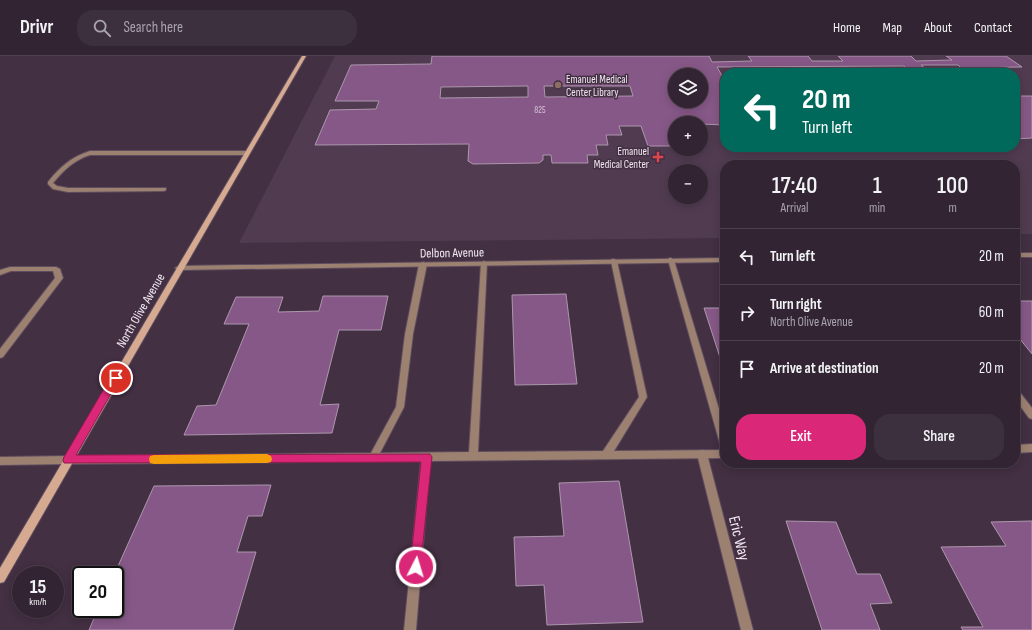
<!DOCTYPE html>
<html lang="en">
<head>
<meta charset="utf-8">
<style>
	:root { --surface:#322432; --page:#3d303e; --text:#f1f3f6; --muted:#a8a4ac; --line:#4d414d; --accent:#db2777 }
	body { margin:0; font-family:"Sofia Sans Condensed",sans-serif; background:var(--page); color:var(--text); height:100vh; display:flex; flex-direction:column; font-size:15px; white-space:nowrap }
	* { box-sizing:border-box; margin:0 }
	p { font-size:13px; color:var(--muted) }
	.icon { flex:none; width:22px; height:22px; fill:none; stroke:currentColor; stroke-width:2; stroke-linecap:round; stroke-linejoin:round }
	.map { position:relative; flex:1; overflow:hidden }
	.sheet { position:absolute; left:720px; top:104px; width:300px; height:308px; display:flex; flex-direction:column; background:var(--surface); border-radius:16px; box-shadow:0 2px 10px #0003,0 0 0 1px var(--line) }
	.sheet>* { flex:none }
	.guide { position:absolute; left:720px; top:12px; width:300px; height:84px; border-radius:16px; box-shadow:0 2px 10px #0003,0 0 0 1px var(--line); background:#00695c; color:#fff; overflow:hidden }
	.controls { position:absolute; left:668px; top:12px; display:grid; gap:8px }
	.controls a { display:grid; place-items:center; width:40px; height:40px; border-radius:50%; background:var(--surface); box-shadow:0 2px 10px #0003,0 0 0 1px var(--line); font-size:20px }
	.speed { position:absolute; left:12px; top:510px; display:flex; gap:8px; font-size:20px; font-weight:700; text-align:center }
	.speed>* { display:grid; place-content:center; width:52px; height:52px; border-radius:50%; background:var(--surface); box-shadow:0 2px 10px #0003,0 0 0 1px var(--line); line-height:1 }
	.speed small { font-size:10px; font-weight:400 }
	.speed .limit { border:2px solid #111; border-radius:6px; background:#fff; color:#111 }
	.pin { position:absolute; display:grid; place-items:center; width:34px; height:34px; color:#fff; margin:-17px; border:2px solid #fff; border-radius:50%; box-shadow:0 1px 4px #0007 }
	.me { position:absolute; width:44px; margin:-22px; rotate:5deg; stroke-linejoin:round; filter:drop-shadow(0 0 3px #0008) }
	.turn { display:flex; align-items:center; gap:14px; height:84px; padding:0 16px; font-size:18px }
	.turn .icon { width:52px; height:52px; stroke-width:2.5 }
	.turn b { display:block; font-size:28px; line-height:34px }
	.eta { display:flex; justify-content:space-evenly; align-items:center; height:68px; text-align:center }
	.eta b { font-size:24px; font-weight:600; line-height:28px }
	.button { display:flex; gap:8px; margin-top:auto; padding:8px 16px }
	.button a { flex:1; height:46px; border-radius:16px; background:var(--accent); color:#fff; font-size:16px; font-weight:600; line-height:46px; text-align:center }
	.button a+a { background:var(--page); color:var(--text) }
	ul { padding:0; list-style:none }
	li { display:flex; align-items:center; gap:12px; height:56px; padding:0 16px; border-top:1px solid var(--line) }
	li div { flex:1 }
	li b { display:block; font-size:15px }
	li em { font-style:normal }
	header { display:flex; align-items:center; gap:24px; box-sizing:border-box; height:56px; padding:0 20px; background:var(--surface); border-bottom:1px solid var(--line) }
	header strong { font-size:19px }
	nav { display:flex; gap:22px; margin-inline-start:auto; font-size:14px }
	.search { width:280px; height:36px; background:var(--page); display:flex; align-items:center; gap:10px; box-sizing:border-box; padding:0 14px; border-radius:16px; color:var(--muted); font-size:15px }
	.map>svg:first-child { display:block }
</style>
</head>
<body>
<header>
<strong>Drivr</strong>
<div class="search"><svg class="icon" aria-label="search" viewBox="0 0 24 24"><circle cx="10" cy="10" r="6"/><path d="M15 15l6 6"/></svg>Search here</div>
<nav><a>Home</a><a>Map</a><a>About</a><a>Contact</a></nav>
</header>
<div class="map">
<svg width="1032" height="574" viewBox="0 0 1032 574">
	<rect width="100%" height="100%" fill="#433043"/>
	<path fill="#513b51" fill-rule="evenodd" d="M335,0H1032V178H1015V109H725V182L239,187ZM725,17H1015V91H725ZM675,19H701V45H675ZM675,67H701V93H675ZM675,115H701V141H675Z"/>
	<path fill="#865887" stroke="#ad97ad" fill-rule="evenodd" d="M432,0H709L712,6L752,5L748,0H808L812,5H843L838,0H911L916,5L952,4L946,0H1006L1022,11L961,12L958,9H921L926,13H970L975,17H826L823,14H908L904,10L717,11L725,25V69L675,67V90H648L641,70H619L622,79H606L608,89H596L598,99H587L588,107H552L551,99H543V104L539,107L473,108L468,105L469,88L315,89L330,54L376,53L379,45H335L351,9L431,8ZM675,19H701V45H675ZM528,30V41L440,42L441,31ZM544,30H630L633,40L545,41Z
		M1015,40H1032V82L1015,83Z
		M566,238L577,328L515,329L512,239Z
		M323,240H388L381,274H339L320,349L339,348L332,377L184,379L197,350L216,349L249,268H224L236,241H283L278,256L319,255Z
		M1015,241L1019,245H1032V298L1015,277Z
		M704,252H725V317Z
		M619,425L643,566L547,569L544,529L516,530L514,481L564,480L559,427Z
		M271,429L262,460H248L237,496H256L233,574H89L98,553H115L114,519L154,430Z
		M786,465L836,466L857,518H880L892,547L870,548L880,574H822Z
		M1032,465V574H963L961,571H983L941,491L1006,490L991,466Z"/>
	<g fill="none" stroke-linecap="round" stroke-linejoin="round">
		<g stroke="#5f4d5f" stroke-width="2">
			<path id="lane" d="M90,95H247L250,97L247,99H90C74,104 64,114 53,127L57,130L68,132H166V134L164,135L68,136L53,133L48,128V126C60,111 71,101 90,95Z
				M669,202H671L674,204L725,373V392L722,391L720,388L668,204Z
				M612,203H614L617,205L647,341L614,395L725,394V402L430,405L416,574H404L421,405L68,408L65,407L63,404L65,401L68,400L371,397L396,351L405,278L419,208L423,206L427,208L413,278L404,351L380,397L469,396L481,207L484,205L487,207L478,396L603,395L639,341L611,205Z
				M10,211H56L60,213L63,222L3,301L0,302V293L55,222L53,215H11L0,219V214Z
				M1015,333L1018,334L1032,352V363L1029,362L1015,343Z
				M1032,388V396L1015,397V389Z"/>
		</g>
		<g stroke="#5f4d5f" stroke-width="2">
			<path id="street" d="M1015,197H1032V201H1015Z
				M725,202V206L179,214L175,212L179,210Z
				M702,394L705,395L707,398L753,574H741L697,398L699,395Z
				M68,400L71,401L73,404L71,407L68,408L0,409V401Z"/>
		</g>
		<g stroke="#5f4d5f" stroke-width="2">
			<path id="secondary" d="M302,0H306L4,526L0,527V512Z"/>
		</g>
		<use href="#lane" fill="#9c8171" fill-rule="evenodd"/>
		<use href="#street" fill="#9c8171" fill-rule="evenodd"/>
		<use href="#secondary" fill="#d5aa90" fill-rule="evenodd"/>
	</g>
	<path fill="#db2777" stroke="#8e194d" d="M116,318L120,322L76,399L430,398L432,401L420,515L416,517L412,515L410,511L421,406L64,407L63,404L64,401L112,319Z"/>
	<path fill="#f59e0b" d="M267,398L271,400L272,403L271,406L267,407L154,408L150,407L149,403L150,400L154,399Z"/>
	<circle fill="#8d6e63" stroke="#433043" stroke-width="1.5" cx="558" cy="29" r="4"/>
	<path fill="#e0444e" stroke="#433043" stroke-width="1.5" d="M656 95h4v4h4v4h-4v4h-4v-4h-4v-4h4z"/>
	<g text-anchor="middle" stroke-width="3" stroke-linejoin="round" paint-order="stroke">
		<g font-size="9" fill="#d7c3d7">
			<text x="540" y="57">825</text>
		</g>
		<g font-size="11" fill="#f2e7f2" stroke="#433043" text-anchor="start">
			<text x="566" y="27">Emanuel Medical<tspan x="566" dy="13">Center Library</tspan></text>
			<text x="649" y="99" text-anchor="end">Emanuel<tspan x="649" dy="13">Medical Center</tspan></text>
		</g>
		<g font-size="13" fill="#f2e7f2" stroke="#433043">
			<text transform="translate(452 196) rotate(-1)" y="5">Delbon Avenue</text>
			<text transform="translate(140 254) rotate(-60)" y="5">North Olive Avenue</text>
		</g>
		<g font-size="16" fill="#f2e7f2" stroke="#433043">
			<text transform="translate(740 482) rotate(76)" y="6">Eric Way</text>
		</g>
	</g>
</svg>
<div class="controls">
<a><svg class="icon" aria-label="layers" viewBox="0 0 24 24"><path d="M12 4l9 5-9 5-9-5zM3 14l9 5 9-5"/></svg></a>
<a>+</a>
<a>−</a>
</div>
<div class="speed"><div>15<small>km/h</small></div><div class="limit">20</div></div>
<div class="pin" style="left:116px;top:322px;background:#d93025"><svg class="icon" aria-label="arrive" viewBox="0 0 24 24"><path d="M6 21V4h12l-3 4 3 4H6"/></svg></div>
<svg class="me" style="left:416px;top:511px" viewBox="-20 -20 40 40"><circle r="17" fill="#db2777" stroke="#fff" stroke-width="3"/><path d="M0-11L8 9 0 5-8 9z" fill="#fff"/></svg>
<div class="guide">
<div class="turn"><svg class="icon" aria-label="left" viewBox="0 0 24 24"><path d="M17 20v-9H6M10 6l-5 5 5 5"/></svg><div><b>20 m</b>Turn left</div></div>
</div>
<section class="sheet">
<div class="eta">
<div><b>17:40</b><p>Arrival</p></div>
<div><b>1</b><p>min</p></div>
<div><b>100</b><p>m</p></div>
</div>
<ul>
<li><svg class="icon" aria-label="left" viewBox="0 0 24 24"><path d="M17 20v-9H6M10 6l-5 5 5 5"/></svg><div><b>Turn left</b></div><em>20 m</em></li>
<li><svg class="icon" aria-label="right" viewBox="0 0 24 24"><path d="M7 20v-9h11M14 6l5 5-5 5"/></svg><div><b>Turn right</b><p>North Olive Avenue</p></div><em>60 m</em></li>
<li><svg class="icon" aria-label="arrive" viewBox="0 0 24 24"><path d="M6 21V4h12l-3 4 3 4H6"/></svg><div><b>Arrive at destination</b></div><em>20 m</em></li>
</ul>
<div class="button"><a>Exit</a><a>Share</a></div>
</section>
</div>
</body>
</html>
